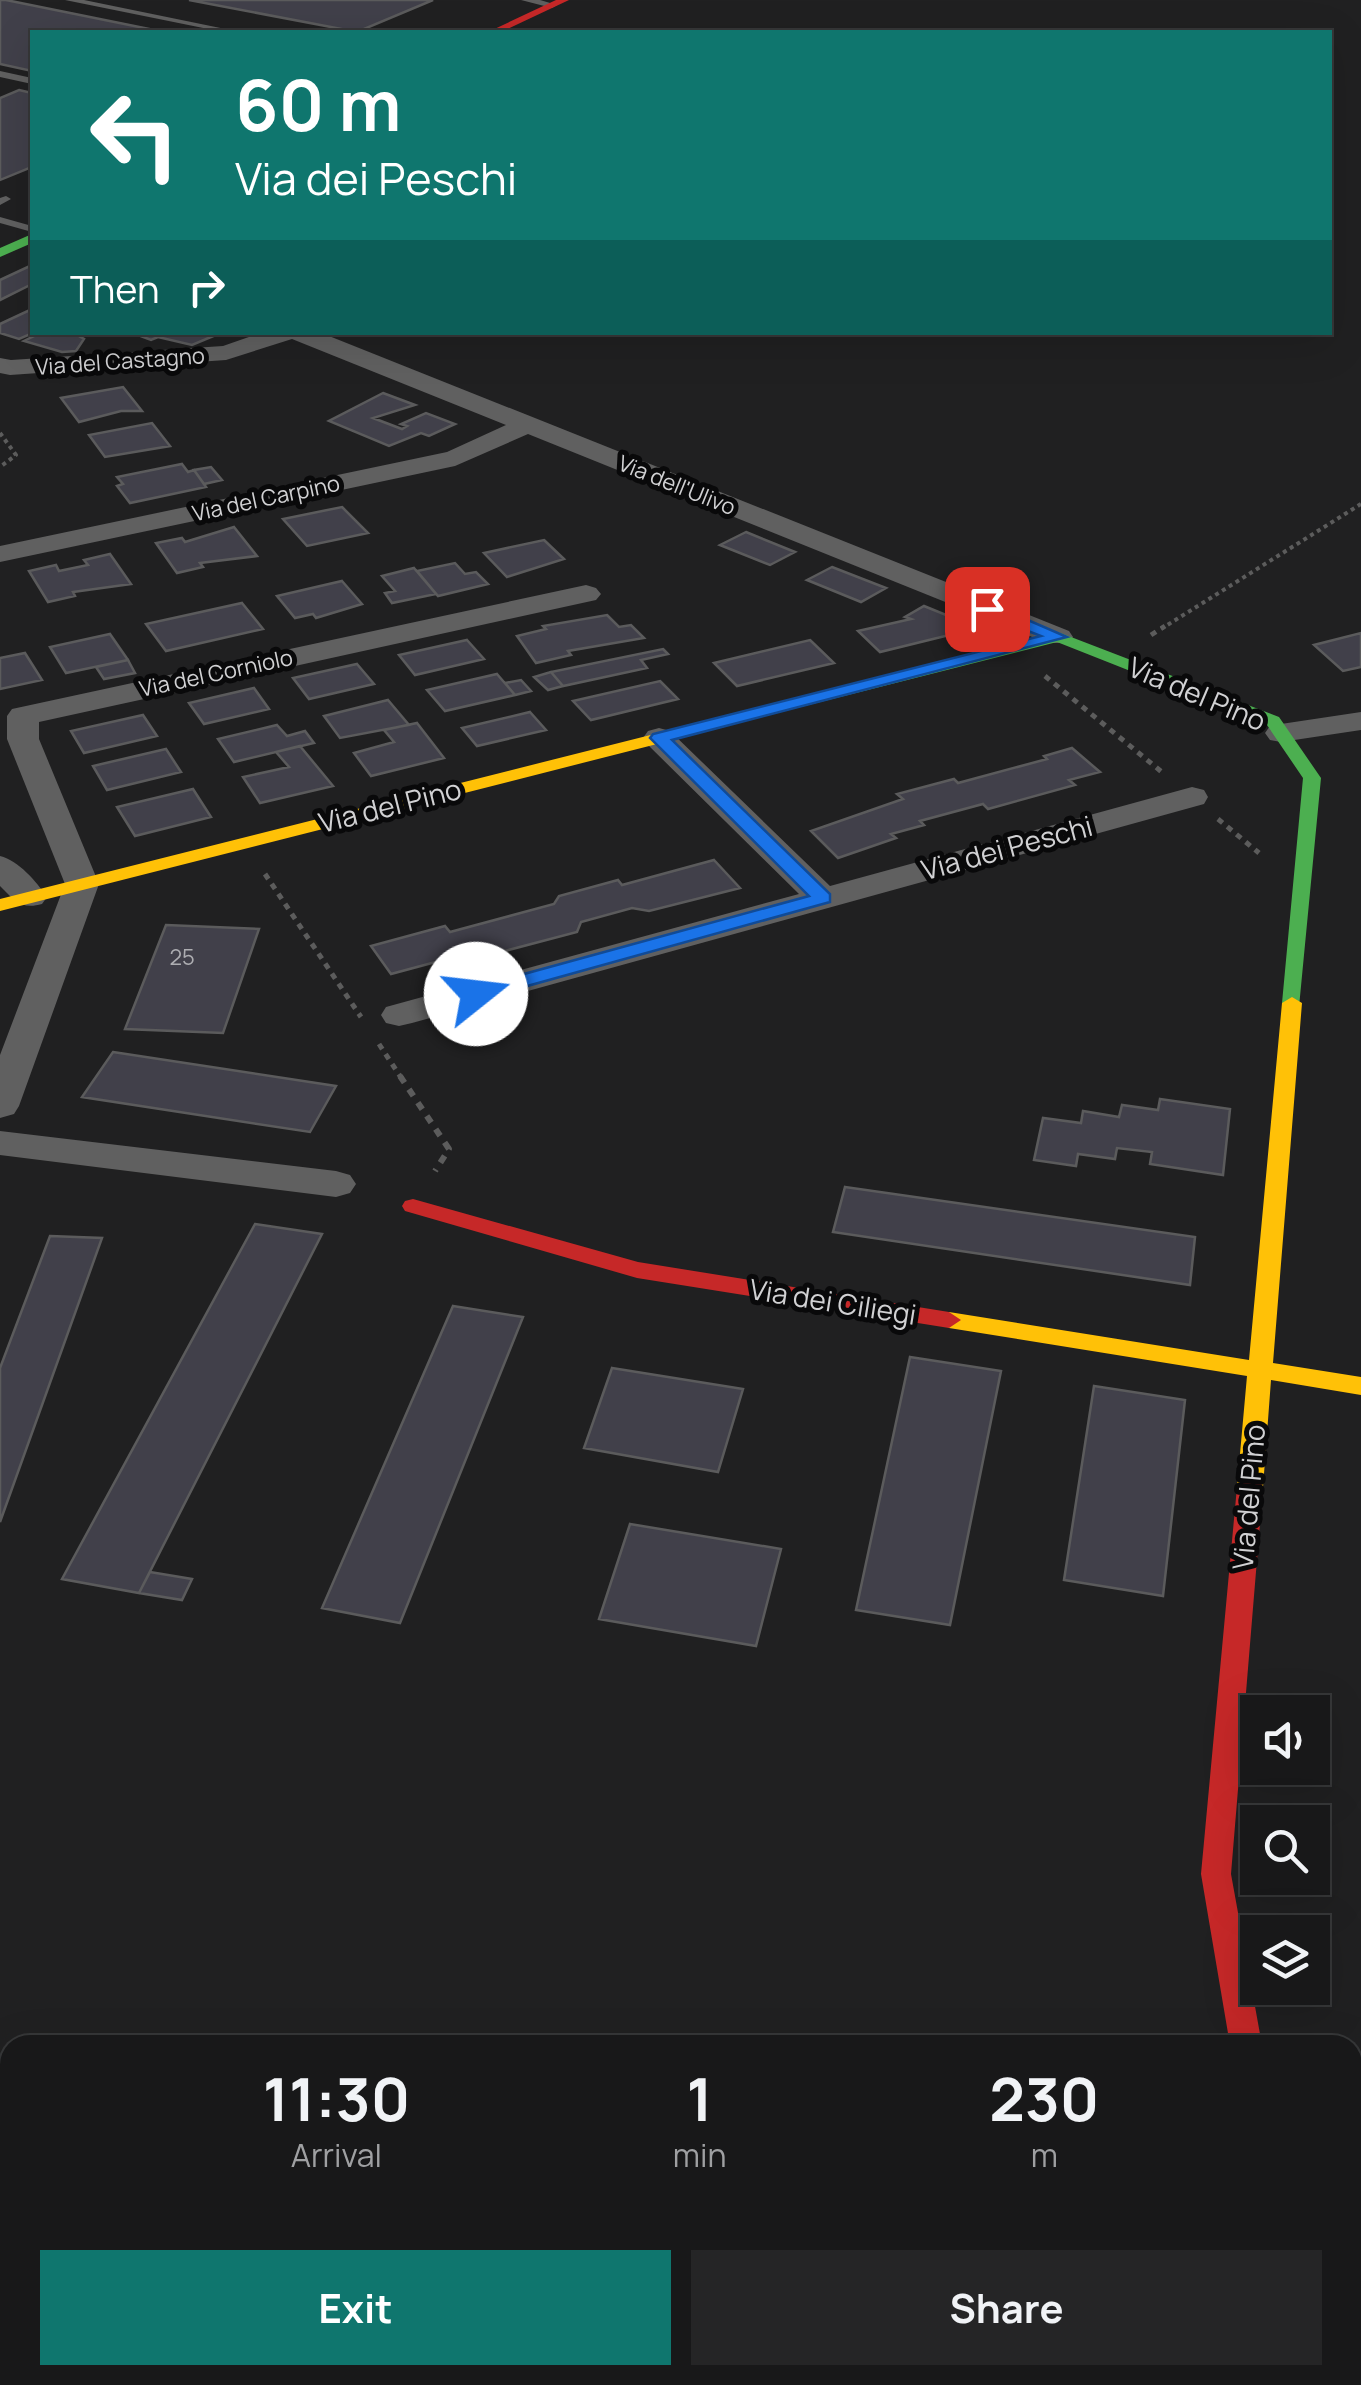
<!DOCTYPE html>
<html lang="en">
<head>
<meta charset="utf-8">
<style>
	:root { --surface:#181819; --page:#252526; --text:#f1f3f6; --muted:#9fa0a2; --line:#363738; --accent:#0f766e }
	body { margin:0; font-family:Manrope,sans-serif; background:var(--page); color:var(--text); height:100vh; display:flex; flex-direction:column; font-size:38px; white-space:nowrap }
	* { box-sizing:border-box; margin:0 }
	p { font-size:32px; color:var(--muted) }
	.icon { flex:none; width:55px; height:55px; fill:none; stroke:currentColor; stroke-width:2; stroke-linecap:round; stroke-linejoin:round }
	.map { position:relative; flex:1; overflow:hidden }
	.drawer { position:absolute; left:0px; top:2035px; width:1362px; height:350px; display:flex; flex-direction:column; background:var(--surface); border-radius:30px 30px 0 0; box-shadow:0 10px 40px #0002,0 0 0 2px var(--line) }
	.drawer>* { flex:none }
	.hud { position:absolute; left:30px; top:30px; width:1302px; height:305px; border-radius:0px; box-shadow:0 10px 40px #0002,0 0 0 2px var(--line); background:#0f766e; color:#fff; overflow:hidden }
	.tools { position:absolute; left:1240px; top:1695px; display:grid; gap:20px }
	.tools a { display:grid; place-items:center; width:90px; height:90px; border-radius:0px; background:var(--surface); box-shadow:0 10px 40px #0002,0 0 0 2px var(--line); font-size:50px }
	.pin { position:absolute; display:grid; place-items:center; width:85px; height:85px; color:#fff; margin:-42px; border-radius:20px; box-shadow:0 5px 15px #0006 }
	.me { position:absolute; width:110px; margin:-55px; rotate:74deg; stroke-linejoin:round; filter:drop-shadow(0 0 8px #0008) }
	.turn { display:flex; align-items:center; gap:35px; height:210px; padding:0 40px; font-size:45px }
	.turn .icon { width:130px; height:130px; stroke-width:2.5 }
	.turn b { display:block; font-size:70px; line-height:85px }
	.then { display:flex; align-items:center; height:95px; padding:0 40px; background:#0003; gap:20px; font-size:38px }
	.eta { display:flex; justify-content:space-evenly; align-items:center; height:170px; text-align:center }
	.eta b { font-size:60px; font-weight:700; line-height:70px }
	.action { display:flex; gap:20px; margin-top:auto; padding:20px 40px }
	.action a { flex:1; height:115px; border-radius:0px; background:var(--accent); color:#fff; font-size:40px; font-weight:700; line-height:115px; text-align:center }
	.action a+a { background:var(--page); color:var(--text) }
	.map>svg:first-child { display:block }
</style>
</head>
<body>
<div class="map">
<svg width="1361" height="2385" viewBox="0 0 1361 2385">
	<rect width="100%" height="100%" fill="#202021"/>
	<path fill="#41404a" stroke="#5b5b5c" stroke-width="2.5" d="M0,0H6L164,32H32V71L0,64Z
		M189,0H433L357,32Z
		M19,90L32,93V167L0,180V98Z
		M32,265V284L0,300V280Z
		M32,309V332H72L84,339L76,351L62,352L24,341L34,336L28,335L19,339L0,333V324Z
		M130,332H223L192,345L158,337L151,340Z
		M123,387L142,411H121L79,422L61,398Z
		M383,393L415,405L373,418L402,429L407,426L401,424L426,413L455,424L429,436L421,433L389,446L329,421Z
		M152,423L170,446L105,457L89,435Z
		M182,464L188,472L194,470L206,487L130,503L117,486L123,484L117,477Z
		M211,467L222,480L204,484L194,470Z
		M342,507L368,533L307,546L283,519Z
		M234,527L257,556L200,563L203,567L177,573L156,543L182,538L185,542Z
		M746,532L795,552L770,565L720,545Z
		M544,540L564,559L507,577L484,553Z
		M110,554L131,584L73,592L75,596L48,602L29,571L56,565L59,571L88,565L84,560Z
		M455,563L465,574L476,572L488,584L438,596L417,571Z
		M832,567L886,588L861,602L807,580Z
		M414,568L436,594L392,603L385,593L395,591L382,576Z
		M342,581L362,604L316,618L313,614L295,618L277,596Z
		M242,603L263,629L166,651L146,624Z
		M924,606L978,628L880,652L858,631L911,619L905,617Z
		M607,615L619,627L631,625L644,638L568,651L571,655L536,663L517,636L546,629L543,626Z
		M1361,633V667L1343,671L1314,645Z
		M110,634L128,660L66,673L50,647Z
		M467,640L484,659L415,675L399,655Z
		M810,640L834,663L737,686L714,663Z
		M663,649L668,654L641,660L647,668L563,686L551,672Z
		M25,653L42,680L0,689V658Z
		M128,660L135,673L104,679L96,667Z
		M357,664L374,684L309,699L293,678Z
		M551,672L563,686L548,690L534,677Z
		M497,674L515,695L445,711L427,690Z
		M521,680L531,691L515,695L505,683Z
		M660,681L678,699L591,720L573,701Z
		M254,688L269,709L204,724L189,703Z
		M388,700L409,725L340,738L324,716Z
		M530,712L546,730L477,746L462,728Z
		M143,715L157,736L84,753L71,731Z
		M417,723L444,758L371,776L354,753L394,742L384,730Z
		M277,725L287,736L305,731L314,743L234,762L218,739Z
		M300,746L333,786L260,803L243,777L289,767L276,752Z
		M1072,748L1100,772L1069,780L1075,785L988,809L983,804L920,821L924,825L891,834L896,838L838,858L811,831L903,799L897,794L954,779L958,783L1047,759L1044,756Z
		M166,749L181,772L107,790L93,766Z
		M193,789L211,817L135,836L117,807Z
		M714,860L740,888L649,911L632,908L581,922L577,932L463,962L458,956L391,974L371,946L445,926L450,932L554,904L559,896L618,880L622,885Z
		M166,925L259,929L223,1033L125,1029Z
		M113,1052L336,1086L310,1132L82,1097Z
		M1160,1099L1230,1109L1223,1175L1150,1164L1152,1152L1117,1148L1115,1159L1078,1154L1076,1166L1034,1160L1043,1118L1081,1123L1083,1111L1119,1117L1122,1105L1158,1110Z
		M845,1187L1195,1237L1190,1285L833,1232Z
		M255,1224L322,1234L139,1593L62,1579Z
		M50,1236L102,1238L0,1522V1368Z
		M453,1306L523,1317L400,1623L322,1608Z
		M910,1357L1001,1371L950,1625L856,1610Z
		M612,1368L743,1389L718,1472L584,1448Z
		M1094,1386L1185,1400L1163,1596L1064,1580Z
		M630,1524L781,1549L756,1646L599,1619Z
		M150,1572L192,1579L182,1600L139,1593Z"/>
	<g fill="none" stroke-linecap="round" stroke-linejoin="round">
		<path stroke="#5c5c5c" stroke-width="4" stroke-dasharray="4 4" stroke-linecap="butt" d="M0,433L16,455L0,467
			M1161,629L1361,504"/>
		<path stroke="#5c5c5c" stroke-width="5" stroke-dasharray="6 6" stroke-linecap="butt" d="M1151,635L1165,626
			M1045,676L1163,773
			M1218,819L1259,853
			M265,874L361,1017
			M379,1044L402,1079"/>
		<path stroke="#5c5c5c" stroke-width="6" stroke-dasharray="8 8" stroke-linecap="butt" d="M400,1076L449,1149L435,1171"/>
		<path fill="#606060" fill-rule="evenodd" d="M65,0H84L240,32H223Z
			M521,0H540L557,5L552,8Z
			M0,71L32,78V84L0,77Z
			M6,196L11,199L0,205V198Z
			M0,217L32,226V232L0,223Z"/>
		<path fill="#606060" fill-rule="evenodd" d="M263,332H319L1069,631L1073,637L1069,643H1047L528,434L455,466L0,562V546L447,452L506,425L292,339L226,360L10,375L0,373V358L11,360L223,346Z
			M586,585L596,588L601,594L596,600L39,722V739L99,884L19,1106L14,1114L0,1118V1055L65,884L7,739V716L12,709Z
			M1361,712V730L1281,742L1270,740L1265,733L1270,726L1281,724Z
			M659,728L670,731L830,886L1192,787L1204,790L1208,797L1204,804L412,1023L399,1026L386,1023L381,1015L386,1007L799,894L648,745L643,738L648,731Z
			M0,856C19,861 36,881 47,897L42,904C21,910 14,900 0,886Z
			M0,1131L336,1171L350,1175L356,1184L350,1193L336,1197L0,1155Z
			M1274,2375H1336L1337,2385H1275Z"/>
		<path fill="#4caf50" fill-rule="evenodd" d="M32,234V243L0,257V248Z
			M1058,632L1279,717L1321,778L1299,1007H1285L1282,1003L1303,778L1267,725L1057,642L718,728L709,723L712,719Z"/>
		<path fill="#ffc107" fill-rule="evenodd" d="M718,718L724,719V727L0,911V899Z
			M1292,997L1302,1003L1273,1363L1361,1377V1395L1271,1380L1263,1487L1259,1494H1241L1237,1487L1247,1376L949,1328L937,1320L949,1312L1249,1360L1282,1003Z"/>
		<path fill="#c62828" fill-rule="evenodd" d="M556,0H569L501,32H488Z
			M413,1199L638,1262L949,1312L961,1320L949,1328L637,1278L405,1211L402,1206L405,1201Z
			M1250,1478L1259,1480L1263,1487L1231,1874L1262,2045H1230L1201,1874L1237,1487L1241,1480Z"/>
	</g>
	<path fill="#1a73e8" stroke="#114b97" stroke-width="2.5" d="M981,605H993L1067,637L672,740L830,894V902L484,998H469L466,994L469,989L809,896L650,738L653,734L1041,636L981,613Z"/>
	<g text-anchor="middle" stroke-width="10" stroke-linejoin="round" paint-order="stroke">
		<g font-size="22" fill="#d1d1d3" stroke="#09090a">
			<text transform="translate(120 361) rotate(-4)" y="8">Via del Castagno</text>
			<text transform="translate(677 485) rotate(22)" y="8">Via dell'Ulivo</text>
			<text transform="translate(266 498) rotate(-12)" y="8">Via del Carpino</text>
			<text transform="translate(216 673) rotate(-12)" y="8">Via del Corniolo</text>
		</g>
		<g font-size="22" fill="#adadb1">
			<text x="182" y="965">25</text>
		</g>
		<g font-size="28" fill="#d1d1d3" stroke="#09090a">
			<text transform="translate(1197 694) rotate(23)" y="10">Via del Pino</text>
			<text transform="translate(390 806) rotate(-14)" y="10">Via del Pino</text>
			<text transform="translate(1007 848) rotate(-15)" y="10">Via dei Peschi</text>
			<text transform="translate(833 1302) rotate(9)" y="10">Via dei Ciliegi</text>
			<text transform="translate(1249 1497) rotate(-85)" y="10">Via del Pino</text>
		</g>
	</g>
</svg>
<div class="tools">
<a><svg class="icon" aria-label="sound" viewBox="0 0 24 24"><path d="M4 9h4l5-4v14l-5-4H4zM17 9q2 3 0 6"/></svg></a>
<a><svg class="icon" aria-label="search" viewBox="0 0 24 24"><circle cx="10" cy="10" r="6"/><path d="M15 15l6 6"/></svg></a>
<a><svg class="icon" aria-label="layers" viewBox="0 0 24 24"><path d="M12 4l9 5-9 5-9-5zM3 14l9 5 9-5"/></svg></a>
</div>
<div class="pin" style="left:987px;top:609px;background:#d93025"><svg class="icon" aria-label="arrive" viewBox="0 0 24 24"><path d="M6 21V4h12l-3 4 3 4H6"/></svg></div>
<svg class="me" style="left:476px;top:994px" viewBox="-20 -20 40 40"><circle r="19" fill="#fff"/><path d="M0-13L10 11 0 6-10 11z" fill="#1a73e8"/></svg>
<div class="hud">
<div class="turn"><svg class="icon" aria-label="left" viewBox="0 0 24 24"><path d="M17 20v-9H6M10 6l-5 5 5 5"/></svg><div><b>60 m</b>Via dei Peschi</div></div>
<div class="then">Then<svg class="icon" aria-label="right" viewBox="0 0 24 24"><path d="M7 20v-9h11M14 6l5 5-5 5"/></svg></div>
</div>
<section class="drawer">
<div class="eta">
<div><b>11:30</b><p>Arrival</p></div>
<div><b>1</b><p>min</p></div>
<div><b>230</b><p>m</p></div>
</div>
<div class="action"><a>Exit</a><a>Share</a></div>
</section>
</div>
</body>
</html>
